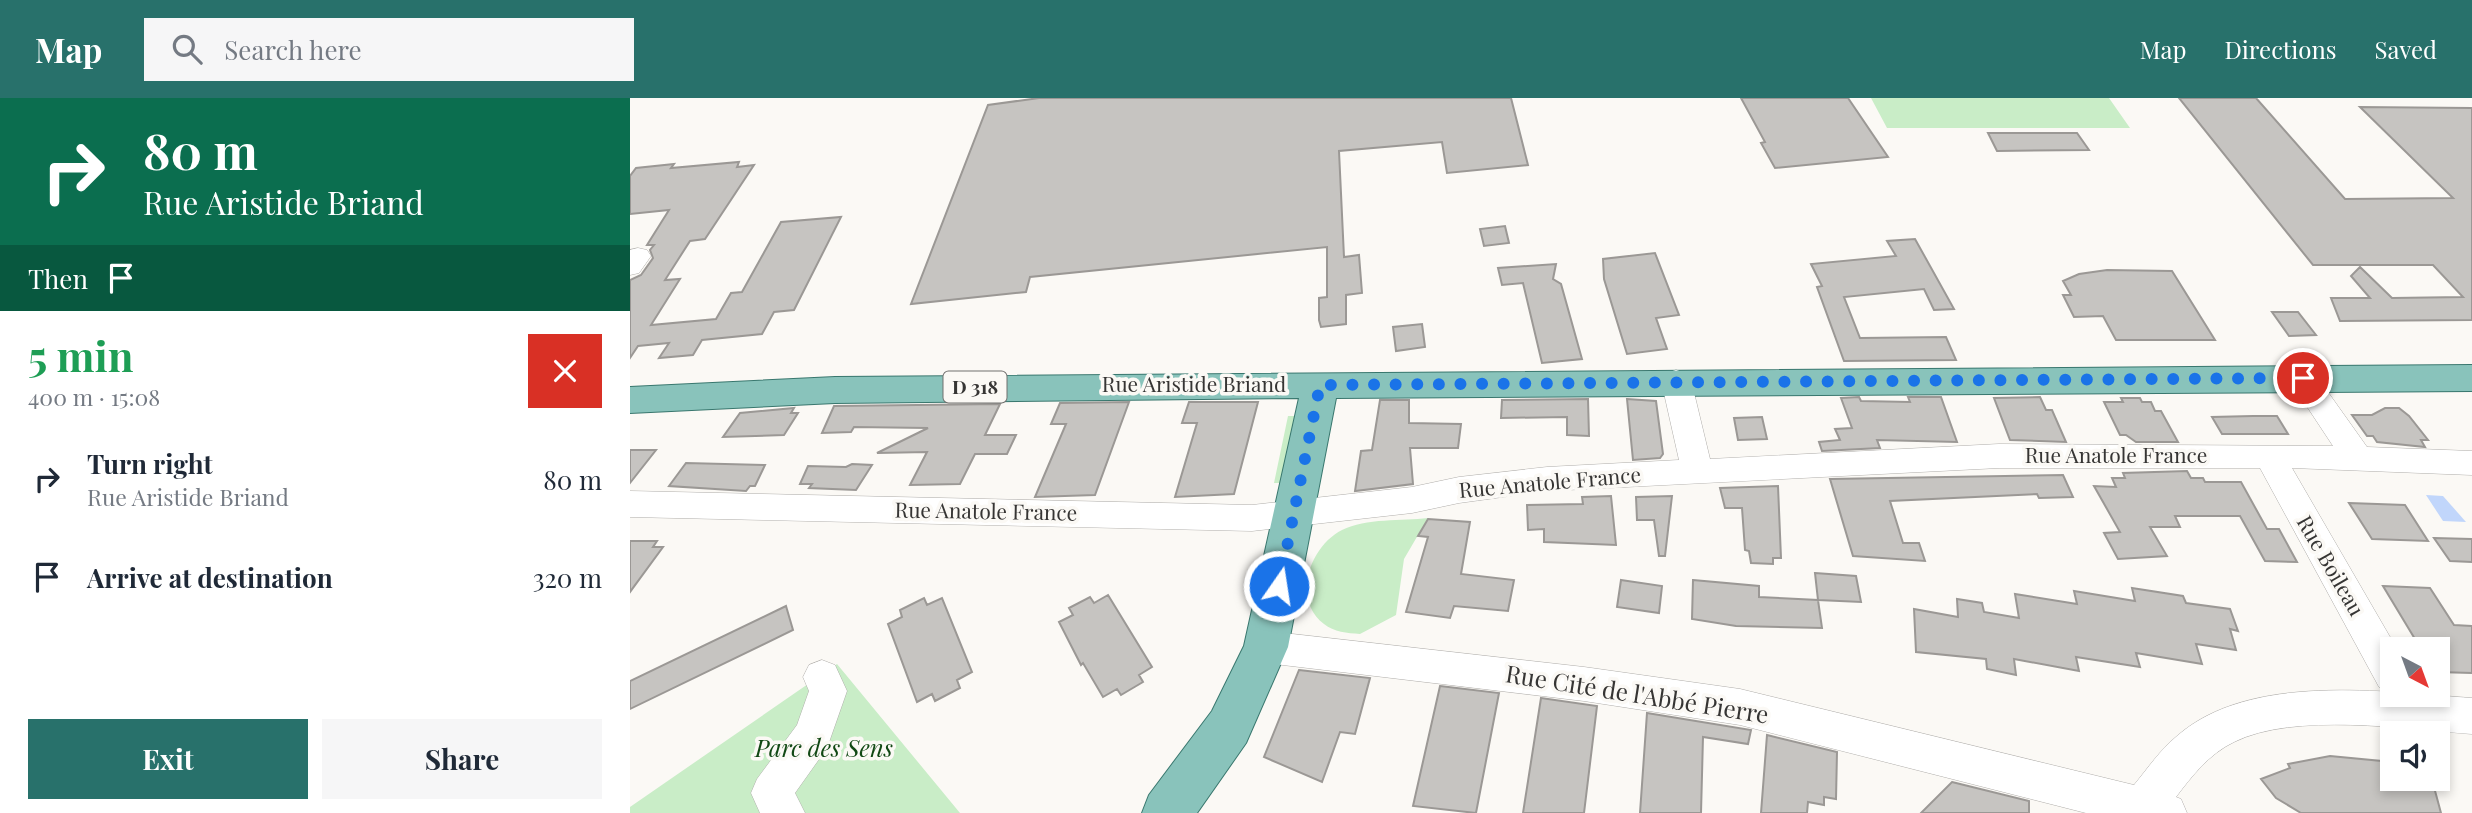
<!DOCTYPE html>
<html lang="en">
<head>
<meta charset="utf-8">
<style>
	:root { --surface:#fff; --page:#f6f6f7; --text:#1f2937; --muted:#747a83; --accent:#28716b }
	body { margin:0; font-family:"Playfair Display",serif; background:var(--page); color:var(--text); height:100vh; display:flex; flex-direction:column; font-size:26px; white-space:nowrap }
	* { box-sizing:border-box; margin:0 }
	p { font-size:23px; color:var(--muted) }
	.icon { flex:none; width:38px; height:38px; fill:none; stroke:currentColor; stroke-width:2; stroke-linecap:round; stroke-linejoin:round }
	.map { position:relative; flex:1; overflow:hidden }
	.sheet { display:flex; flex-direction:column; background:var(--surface); width:630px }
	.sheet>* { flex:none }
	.hud { background:#0b6e4f; color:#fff; overflow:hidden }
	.needle { width:46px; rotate:139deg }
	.fabs { position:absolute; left:1750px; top:539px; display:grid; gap:14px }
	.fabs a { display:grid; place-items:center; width:70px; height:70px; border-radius:0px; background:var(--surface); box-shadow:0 4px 10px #0003; font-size:35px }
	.pin { position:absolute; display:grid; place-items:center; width:60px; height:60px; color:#fff; margin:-30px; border:4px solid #fff; border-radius:50%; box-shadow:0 2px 7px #0007 }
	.me { position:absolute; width:77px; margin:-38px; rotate:13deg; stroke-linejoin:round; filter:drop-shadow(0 0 5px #0008) }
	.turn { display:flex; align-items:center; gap:24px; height:147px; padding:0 28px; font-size:32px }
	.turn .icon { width:91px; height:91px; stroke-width:2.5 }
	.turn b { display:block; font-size:49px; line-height:60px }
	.then { display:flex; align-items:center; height:66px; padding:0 28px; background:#0003; gap:14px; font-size:26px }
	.round { display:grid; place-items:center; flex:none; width:74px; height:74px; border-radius:0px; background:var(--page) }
	.overview { display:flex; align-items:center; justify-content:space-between; height:119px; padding:0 28px }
	h1 { font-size:42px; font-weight:700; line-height:52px; color:#1e9e55 }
	.action { display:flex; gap:14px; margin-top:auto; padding:14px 28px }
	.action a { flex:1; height:80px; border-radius:0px; background:var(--accent); color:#fff; font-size:28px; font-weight:700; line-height:80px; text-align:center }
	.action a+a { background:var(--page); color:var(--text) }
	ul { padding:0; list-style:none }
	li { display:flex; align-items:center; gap:21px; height:98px; padding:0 28px }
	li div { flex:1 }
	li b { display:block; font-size:26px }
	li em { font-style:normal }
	header { display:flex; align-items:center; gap:42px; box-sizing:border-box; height:98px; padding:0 35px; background:var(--accent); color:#fff }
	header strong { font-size:33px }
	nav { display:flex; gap:38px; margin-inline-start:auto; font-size:24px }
	.search { width:490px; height:63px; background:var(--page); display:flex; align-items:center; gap:18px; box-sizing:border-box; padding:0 24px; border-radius:0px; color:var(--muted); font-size:26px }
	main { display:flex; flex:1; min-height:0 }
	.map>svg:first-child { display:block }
</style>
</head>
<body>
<header>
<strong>Map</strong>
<div class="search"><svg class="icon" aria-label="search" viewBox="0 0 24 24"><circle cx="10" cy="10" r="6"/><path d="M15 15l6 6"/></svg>Search here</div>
<nav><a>Map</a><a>Directions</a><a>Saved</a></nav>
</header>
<main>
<section class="sheet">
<div class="hud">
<div class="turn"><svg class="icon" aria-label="right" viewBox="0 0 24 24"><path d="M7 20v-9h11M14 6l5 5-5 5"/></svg><div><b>80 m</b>Rue Aristide Briand</div></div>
<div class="then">Then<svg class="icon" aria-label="arrive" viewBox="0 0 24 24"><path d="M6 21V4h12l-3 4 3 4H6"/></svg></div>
</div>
<div class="overview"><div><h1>5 min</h1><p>400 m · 15:08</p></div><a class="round" style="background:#d93025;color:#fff"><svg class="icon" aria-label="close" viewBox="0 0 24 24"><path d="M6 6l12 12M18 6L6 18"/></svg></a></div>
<ul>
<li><svg class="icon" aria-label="right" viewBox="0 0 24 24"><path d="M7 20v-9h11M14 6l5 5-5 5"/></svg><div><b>Turn right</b><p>Rue Aristide Briand</p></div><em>80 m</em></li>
<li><svg class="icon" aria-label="arrive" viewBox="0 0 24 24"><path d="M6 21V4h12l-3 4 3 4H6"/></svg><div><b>Arrive at destination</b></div><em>320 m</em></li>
</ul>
<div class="action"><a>Exit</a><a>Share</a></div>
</section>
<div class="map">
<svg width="1842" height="715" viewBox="0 0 1842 715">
	<rect width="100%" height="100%" fill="#fbf9f5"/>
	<path fill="#c9edc7" d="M1241,0H1479L1500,30H1257Z
		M658,318H670L657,385H644Z
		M798,420L774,461L766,517L730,536C717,535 704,534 694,526C661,501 680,448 712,432C736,420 772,423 798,420Z
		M207,566L330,715H0V709Z"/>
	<path fill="#c1d6fb" d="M1796,397L1813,398L1836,424L1813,423Z"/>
	<path fill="#c6c4c1" stroke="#9b9895" stroke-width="2" d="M409,0H881L898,67L817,75L812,44L709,53L714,159L729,157L732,195L716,197V226L691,229L689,222V200L697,199V149L400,179L396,194L281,206L358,7Z
		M1111,0H1218L1258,59L1145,70L1131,45L1135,44Z
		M1549,0H1626L1715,101L1823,100L1730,9L1842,10V222L1710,223L1701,200H1740L1721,178L1730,169L1762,200L1833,199L1803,167H1683Z
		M1358,35H1447L1459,52L1367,53Z
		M109,64L107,69L124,67L75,141L60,143L35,182L50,181L21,227L86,221L101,195L112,194L151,124L211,119L164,212L144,214L132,236L72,242L63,257L29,260L39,245L8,248L0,260V182L11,177L23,160L20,152L24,147H17L39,112L0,116V78L6,70L44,66L41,70Z
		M875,128L879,145L854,148L850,131Z
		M1285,141L1324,211L1304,212L1294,191L1214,199L1230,240L1316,239L1326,262L1214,263L1187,189L1192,188L1181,166L1266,158L1257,143Z
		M1025,155L1049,217L1026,220L1037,251L997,256L974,181L973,161Z
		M926,166L923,181L931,186L952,261L912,265L893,185L872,187L868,170Z
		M1477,172L1542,173L1585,242H1486L1473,218L1444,219L1433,197H1441L1433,183L1449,176Z
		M1642,214H1668L1686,237L1659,238Z
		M792,226L795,249L766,253L763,229Z
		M1229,299L1231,303L1280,304L1278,299H1311L1327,344L1247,342L1250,350L1192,353L1189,344L1210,342L1205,331L1222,330L1211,300Z
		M1410,299L1416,312H1422L1436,344L1380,342L1364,300Z
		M1491,300H1510L1512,304H1521L1525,313H1531L1548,344H1506L1496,337H1490L1474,304H1493Z
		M958,301L959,338L937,337V319L871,320L872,302Z
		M997,301L1026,303L1033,356L1030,360L1003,362Z
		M750,302H779V325L831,326L828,350H780L783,386L725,393L731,353L742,352Z
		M499,304L465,397L405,399L436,326H421L430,305Z
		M559,304H628L604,396L545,399L567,325H552Z
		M370,306L355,337H386L377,356H345L330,386L280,387L297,354L247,355L298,330L224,329L221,334L192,335L204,308Z
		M164,310L161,315H168L154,337L93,339L110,315Z
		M1755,310H1769L1779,318L1798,342H1791L1795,349L1747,344L1743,338H1737L1722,317H1742Z
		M1623,318H1647L1658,336H1592L1582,319Z
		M1132,319L1137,341L1108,342L1104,320Z
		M0,352H26L0,385Z
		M56,365L135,367L125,388H120L116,393L39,388Z
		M222,366L242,367L226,392L179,390L182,386H170L178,368L216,369Z
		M1557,373L1561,380H1573L1575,384H1611L1637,431H1649L1667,464L1635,463L1610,418H1545L1550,429H1520L1537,458L1488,461L1474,435L1490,434L1464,388L1486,389L1482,380H1495L1493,375Z
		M1433,377L1443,399L1409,400L1407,396L1260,403L1273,445H1289L1295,463L1223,458L1200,381Z
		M1148,388L1151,460H1143V466L1121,465L1119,453L1115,452L1112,410H1095L1090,390Z
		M981,398L986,447L914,444V431L898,432L897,407L953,406L952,399Z
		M1042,398L1035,458H1029L1024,422H1007L1006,399Z
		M1719,405L1775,407L1798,443L1742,441Z
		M798,421L840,424L831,476L884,482L878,513L824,508L820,520L776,514L798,439L788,438Z
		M1804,440L1842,441V464L1820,463Z
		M0,443H27L23,449H33L0,494Z
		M1185,475L1226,478L1231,504L1188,502Z
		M991,482L1032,488L1029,515L987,509Z
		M1063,482L1129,488V499L1188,502L1192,530L1106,528L1062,521Z
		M1753,488L1800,490L1824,527L1842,528V575L1808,574V551H1791Z
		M1502,490L1553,498L1556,505L1600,511L1608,533L1600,531L1606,552L1566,546L1572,566L1506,555L1510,569L1446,559L1449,573L1384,561L1386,577L1357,571L1356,561L1286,554L1284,511L1328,519L1327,501L1352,505L1354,514L1389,520L1385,496L1447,506L1444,493L1505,503Z
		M478,497L522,569L509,577L513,584L491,597L487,591L473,599L453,565L451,567L429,524L443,517L439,510L460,499L464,505Z
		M294,500L297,507L312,500L342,574L327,582L330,590L305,603L302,596L287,604L258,526L272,519L270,512Z
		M156,508L163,532L0,611V583Z
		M669,572L740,580L725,636L710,634L692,684L634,659Z
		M810,588L869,595L846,715L783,708Z
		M911,600L967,608L954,715H893Z
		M1017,615L1121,632L1118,646L1073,639L1071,715H1010Z
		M1137,637L1207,654L1206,701L1194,699V707L1178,704L1177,715H1131Z
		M1700,658L1762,664V681H1789L1791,686L1804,689L1811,715H1671L1646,700L1631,681L1660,670L1658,666Z
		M1322,684L1399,703V715H1291Z"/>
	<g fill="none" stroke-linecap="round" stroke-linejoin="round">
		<g stroke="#b0aeab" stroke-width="1">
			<path id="minor" d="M8,150L17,152L21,158L9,175L0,177V152Z
				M1673,270L1683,273L1737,349L1842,353V377L1662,370L1767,551H1762V594L1749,589L1630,370H1369L917,393L829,405L782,415L622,433L0,419V393L622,407L782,389L829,379L917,369L1049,362L1031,282L1036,275L1046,272L1056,275L1061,282L1080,361L1369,346L1703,348L1658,280L1663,273Z
				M636,533L954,569L1110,591L1504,687C1518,670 1530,652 1547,638C1620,574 1754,594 1842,600V636C1776,631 1664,614 1604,644C1579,656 1562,678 1546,699L1551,701L1557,715H1456L1110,627L954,603L636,565L623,560L618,549L623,538Z
				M192,562L205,567L217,593L197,650L165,695L175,715H130L121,695L127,681L167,627L179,593L173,579L179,567Z"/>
		</g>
		<g stroke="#39776e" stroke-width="2">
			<path id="major" d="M1842,267V293L706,300L658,549L616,645L567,715H512L519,697L582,613L614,548L669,300L205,305L0,315V289L205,279Z"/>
		</g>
		<use href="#minor" fill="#fff" fill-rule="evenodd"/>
		<use href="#major" fill="#89c3bb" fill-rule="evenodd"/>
	</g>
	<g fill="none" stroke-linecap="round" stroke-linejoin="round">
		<path stroke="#1a73e8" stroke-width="12" stroke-dasharray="0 21.6" d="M649,488L690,287L1673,280"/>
	</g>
	<g text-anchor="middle" stroke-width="7" stroke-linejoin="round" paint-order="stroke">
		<rect fill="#fbf9f5" stroke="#71706e" stroke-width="2" x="313.5" y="273.5" width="63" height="31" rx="5"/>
		<g font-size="19" font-weight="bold" fill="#363534">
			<text x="345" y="296">D 318</text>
		</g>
		<g font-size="21" fill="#363534" stroke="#fbf9f5">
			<text x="564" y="294">Rue Aristide Briand</text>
			<text x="1486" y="365">Rue Anatole France</text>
			<text transform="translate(920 385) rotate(-5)" y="7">Rue Anatole France</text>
			<text transform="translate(356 414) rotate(1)" y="7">Rue Anatole France</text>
			<text transform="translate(1700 468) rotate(60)" y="7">Rue Boileau</text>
		</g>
		<g font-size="24" fill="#363534" stroke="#fbf9f5">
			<text transform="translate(1007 597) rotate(9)" y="8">Rue Cité de l'Abbé Pierre</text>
		</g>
		<g font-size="24" font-style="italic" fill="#114814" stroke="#fbf9f5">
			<text x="194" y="659">Parc des Sens</text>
		</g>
	</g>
</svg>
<div class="fabs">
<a><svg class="needle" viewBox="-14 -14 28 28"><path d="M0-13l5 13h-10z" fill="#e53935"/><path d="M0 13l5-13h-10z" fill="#747a83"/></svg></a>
<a><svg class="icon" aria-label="sound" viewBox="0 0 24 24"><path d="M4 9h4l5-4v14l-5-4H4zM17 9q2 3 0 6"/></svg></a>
</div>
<div class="pin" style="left:1673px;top:280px;background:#d93025"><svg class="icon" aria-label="arrive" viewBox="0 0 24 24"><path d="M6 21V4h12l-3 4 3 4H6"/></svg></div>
<svg class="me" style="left:649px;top:488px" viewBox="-20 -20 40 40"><circle r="17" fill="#1a73e8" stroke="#fff" stroke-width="3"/><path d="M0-11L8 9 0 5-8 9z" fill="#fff"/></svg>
</div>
</main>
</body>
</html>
